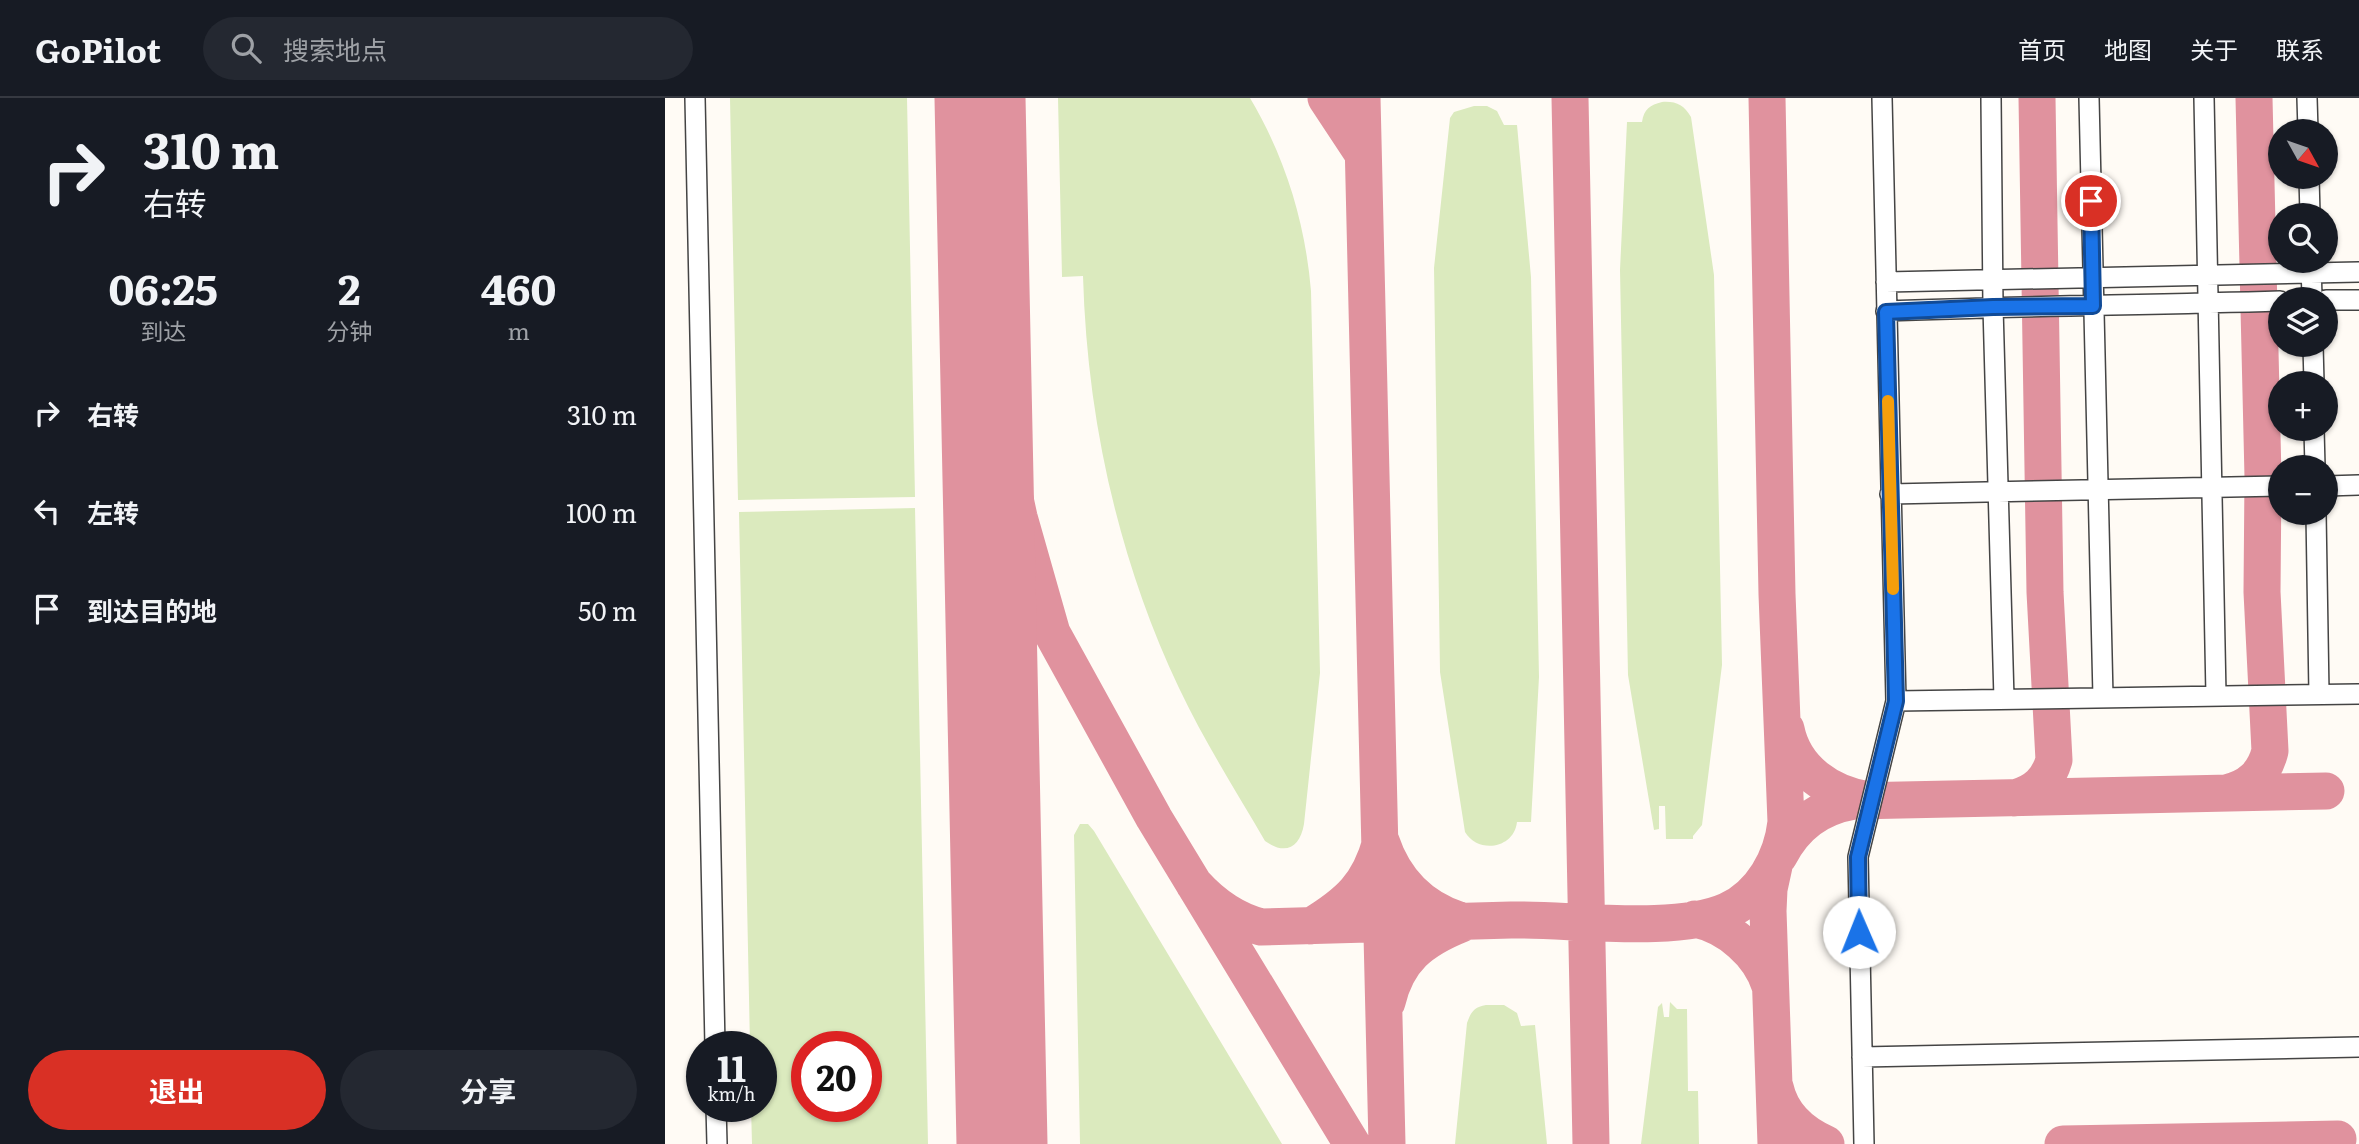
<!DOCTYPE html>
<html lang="zh">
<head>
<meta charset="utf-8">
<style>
	:root { --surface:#171b24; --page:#242831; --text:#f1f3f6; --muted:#9ea1a6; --line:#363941; --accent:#d93025 }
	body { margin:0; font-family:Literata,"Noto Sans SC",serif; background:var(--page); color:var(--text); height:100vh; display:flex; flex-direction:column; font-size:26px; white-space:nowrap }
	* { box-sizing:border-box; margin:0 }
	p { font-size:23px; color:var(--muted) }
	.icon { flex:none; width:38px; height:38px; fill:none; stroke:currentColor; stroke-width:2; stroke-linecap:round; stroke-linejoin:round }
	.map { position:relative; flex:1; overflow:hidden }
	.side { display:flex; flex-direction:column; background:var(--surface); width:665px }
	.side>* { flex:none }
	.guide { background:#171b24; color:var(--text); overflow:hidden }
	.needle { width:46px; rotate:130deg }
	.controls { position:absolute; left:1603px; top:21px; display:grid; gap:14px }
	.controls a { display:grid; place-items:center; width:70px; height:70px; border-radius:50%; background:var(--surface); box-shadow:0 2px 5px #0004; font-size:35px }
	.speed { position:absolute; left:21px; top:933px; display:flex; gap:14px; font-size:35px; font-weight:700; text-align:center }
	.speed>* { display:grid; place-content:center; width:91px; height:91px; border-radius:50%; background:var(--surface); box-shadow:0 2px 5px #0004; line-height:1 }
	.speed small { font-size:18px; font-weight:400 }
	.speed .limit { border:10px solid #d22; background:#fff; color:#111 }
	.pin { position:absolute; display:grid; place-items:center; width:60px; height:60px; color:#fff; margin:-30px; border:4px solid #fff; border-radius:50%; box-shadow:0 2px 7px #0007 }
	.me { position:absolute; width:77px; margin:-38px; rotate:359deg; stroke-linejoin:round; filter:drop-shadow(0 0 5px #0008) }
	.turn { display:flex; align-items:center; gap:24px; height:147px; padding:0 28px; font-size:32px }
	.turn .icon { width:91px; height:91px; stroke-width:2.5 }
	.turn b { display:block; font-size:49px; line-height:60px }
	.eta { display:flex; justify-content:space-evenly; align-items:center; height:119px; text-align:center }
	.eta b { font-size:42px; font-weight:700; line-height:49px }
	.primary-button { display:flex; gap:14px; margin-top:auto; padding:14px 28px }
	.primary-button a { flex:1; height:80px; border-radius:42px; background:var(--accent); color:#fff; font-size:28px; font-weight:700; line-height:80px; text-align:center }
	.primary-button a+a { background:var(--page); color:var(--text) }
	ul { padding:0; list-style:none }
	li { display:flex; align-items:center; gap:21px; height:98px; padding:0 28px }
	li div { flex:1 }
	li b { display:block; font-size:26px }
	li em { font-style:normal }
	header { display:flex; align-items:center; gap:42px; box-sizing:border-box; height:98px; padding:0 35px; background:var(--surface); border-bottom:2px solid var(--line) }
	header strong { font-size:33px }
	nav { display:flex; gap:38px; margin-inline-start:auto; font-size:24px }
	.search { width:490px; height:63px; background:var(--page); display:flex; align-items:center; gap:18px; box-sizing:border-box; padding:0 24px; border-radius:38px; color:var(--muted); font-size:26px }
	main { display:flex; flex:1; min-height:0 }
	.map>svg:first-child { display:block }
</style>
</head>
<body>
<header>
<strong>GoPilot</strong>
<div class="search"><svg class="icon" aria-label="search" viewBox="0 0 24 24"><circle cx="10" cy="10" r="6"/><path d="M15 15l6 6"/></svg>搜索地点</div>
<nav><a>首页</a><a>地图</a><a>关于</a><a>联系</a></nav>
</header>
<main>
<section class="side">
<div class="guide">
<div class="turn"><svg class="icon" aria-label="right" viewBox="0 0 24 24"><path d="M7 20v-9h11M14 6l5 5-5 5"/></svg><div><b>310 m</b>右转</div></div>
</div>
<div class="eta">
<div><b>06:25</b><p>到达</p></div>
<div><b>2</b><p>分钟</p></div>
<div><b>460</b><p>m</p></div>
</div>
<ul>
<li><svg class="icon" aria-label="right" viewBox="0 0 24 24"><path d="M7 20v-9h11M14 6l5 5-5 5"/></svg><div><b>右转</b></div><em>310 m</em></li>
<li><svg class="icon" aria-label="left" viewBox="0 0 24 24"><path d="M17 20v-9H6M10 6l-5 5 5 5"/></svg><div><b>左转</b></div><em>100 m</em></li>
<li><svg class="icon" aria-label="arrive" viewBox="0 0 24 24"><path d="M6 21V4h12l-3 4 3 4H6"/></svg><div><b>到达目的地</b></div><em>50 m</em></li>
</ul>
<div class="primary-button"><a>退出</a><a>分享</a></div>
</section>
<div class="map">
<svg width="1694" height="1046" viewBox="0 0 1694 1046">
	<rect width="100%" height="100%" fill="#fffbf5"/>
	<path fill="#dbeabe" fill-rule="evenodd" d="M65,0H242L250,399L73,402Z
		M393,0H585C620,59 640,123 646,193L655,575L639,726C635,749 621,758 600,743C571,693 539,643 514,590C453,461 422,320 418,178L397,179Z
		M997,4C1011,3 1019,7 1026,19L1049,177L1057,567L1037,727L1028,738V741H1001L1000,708H994V731L989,732L963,577L955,172L962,24H977C979,11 985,7 997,4Z
		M809,8H822L832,13L839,27H852L866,179L874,579L866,724H852C849,751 813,756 800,734L775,574L769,170L785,20L789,14Z
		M250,410L263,1046H87L86,1008H96V948H85L74,414ZM201,948V1008H142V948Z
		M415,726H423L429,733L617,1046H415L409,737Z
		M1005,904L1012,911H1022L1023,993H1033L1034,1046H976L993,909L997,905L999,919H1004Z
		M821,907H839L852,915L856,928L870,927L882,1046H790L802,925C806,914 809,909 821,907Z"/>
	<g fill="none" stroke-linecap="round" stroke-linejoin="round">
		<path stroke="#e0929e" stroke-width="37" d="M661,0L698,56
			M697,0L722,1046
			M905,0L926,1046
			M319,257L354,419L387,535L489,720L687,1046
			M1121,631C1129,672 1165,696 1204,702
			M1561,695C1584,690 1599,677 1605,653L1597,494L1598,379L1589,0
			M1350,700C1371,694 1383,683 1389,662L1380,494L1372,0
			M1114,758C1130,727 1154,709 1189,703L1661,693
			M1109,768L1104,791L1103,813L1111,1046
			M529,786C548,807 569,822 596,829C680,827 763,824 846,822C905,821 1010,836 1062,813C1097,797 1117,760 1121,724L1112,496L1102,0
			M1030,821C1063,828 1095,855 1105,888
			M646,828C684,805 704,787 716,743C729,782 754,809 794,822
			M722,904C732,861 756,842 796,826
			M1110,989C1116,1017 1136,1035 1161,1046
			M1398,1046L1673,1041"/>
		<path stroke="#e0929e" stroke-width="91" d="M315,0L337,1046"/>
		<g stroke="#444" stroke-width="22">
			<path id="minor" d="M30,0L50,948
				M1326,0L1328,209L1339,601
				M1424,0L1438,599
				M1539,0L1551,597
				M1642,0L1643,33
				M1644,79L1645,117
				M1646,164L1647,201
				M1221,184L1694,174
				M1661,202H1694
				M1221,213C1352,208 1484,207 1615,203
				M1648,247L1649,285
				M1649,331L1650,369
				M1661,388L1694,387
				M1225,396L1615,388
				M1651,415L1654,596
				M1231,603L1694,596
				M1197,959L1694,949
				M51,1008L52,1046
				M1199,1046L1193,759L1231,603L1217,0"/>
		</g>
		<use href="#minor" stroke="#fff" stroke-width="19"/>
	</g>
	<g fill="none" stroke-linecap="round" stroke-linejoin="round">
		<g stroke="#114b97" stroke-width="18">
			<path id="route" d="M1194,834L1193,759L1231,603L1221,214L1328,209L1428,208L1426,103"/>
		</g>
		<use href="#route" stroke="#1a73e8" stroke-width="12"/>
		<path stroke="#f59e0b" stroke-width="12" d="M1223,303L1228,491"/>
	</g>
</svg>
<div class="controls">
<a><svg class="needle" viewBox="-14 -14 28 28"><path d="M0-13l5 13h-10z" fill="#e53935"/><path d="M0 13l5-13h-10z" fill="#9ea1a6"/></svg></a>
<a><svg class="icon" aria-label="search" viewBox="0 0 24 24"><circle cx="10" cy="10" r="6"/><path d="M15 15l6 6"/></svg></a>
<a><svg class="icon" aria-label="layers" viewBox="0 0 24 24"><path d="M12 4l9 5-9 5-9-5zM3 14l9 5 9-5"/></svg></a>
<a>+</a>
<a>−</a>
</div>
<div class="speed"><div>11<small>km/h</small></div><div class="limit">20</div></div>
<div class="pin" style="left:1426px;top:103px;background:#d93025"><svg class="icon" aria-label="arrive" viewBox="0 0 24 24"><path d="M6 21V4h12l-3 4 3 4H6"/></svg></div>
<svg class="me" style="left:1194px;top:834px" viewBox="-20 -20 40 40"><circle r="19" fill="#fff"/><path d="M0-13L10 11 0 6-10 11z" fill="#1a73e8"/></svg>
</div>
</main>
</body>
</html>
